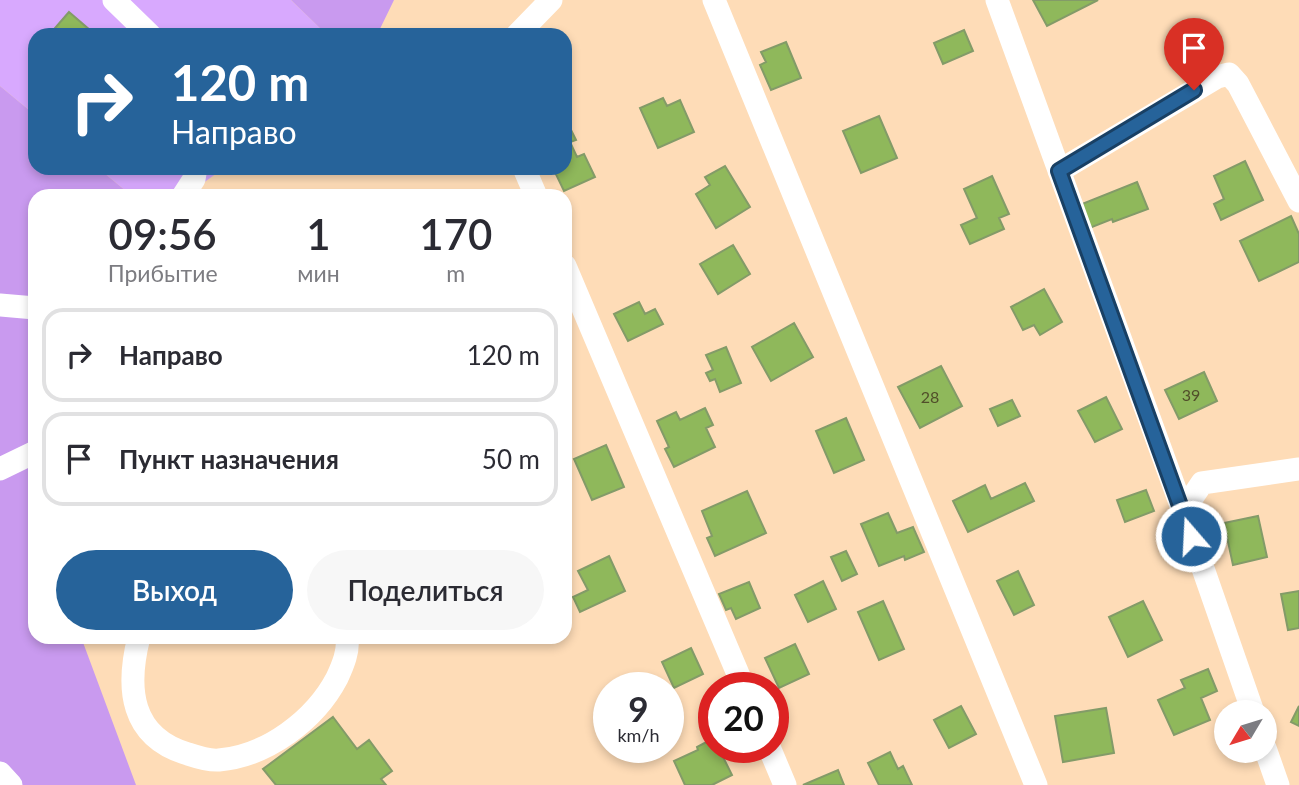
<!DOCTYPE html>
<html lang="ru">
<head>
<meta charset="utf-8">
<style>
	:root { --surface:#fff; --page:#f7f7f7; --text:#2b2b33; --muted:#7c7c81; --line:#e1e1e2; --accent:#26639a }
	body { margin:0; font-family:Lato,sans-serif; background:var(--page); color:var(--text); height:100vh; display:flex; flex-direction:column; font-size:26px; white-space:nowrap }
	* { box-sizing:border-box; margin:0 }
	p { font-size:23px; color:var(--muted) }
	.icon { flex:none; width:38px; height:38px; fill:none; stroke:currentColor; stroke-width:2; stroke-linecap:round; stroke-linejoin:round }
	.map { position:relative; flex:1; overflow:hidden }
	.panel { position:absolute; left:28px; top:189px; width:544px; height:455px; display:flex; flex-direction:column; background:var(--surface); border-radius:21px; box-shadow:0 4px 10px #0003 }
	.panel>* { flex:none }
	.guide { position:absolute; left:28px; top:28px; width:544px; height:147px; border-radius:21px; box-shadow:0 4px 10px #0003; background:#26639a; color:#fff; overflow:hidden }
	.needle { width:46px; rotate:232deg }
	.fabs { position:absolute; left:1214px; top:700px; display:grid; gap:14px }
	.fabs a { display:grid; place-items:center; width:63px; height:63px; border-radius:50%; background:var(--surface); box-shadow:0 4px 10px #0003; font-size:35px }
	.speed { position:absolute; left:593px; top:672px; display:flex; gap:14px; font-size:35px; font-weight:700; text-align:center }
	.speed>* { display:grid; place-content:center; width:91px; height:91px; border-radius:50%; background:var(--surface); box-shadow:0 4px 10px #0003; line-height:1 }
	.speed small { font-size:18px; font-weight:400 }
	.speed .limit { border:10px solid #d22; background:#fff; color:#111 }
	.pin { position:absolute; display:grid; place-items:center; width:60px; height:60px; color:#fff; margin:-72px -30px; border-radius:50% 50% 50% 0; rotate:-45deg; box-shadow:0 0 7px #0007 }
	.pin .icon { rotate:45deg }
	.me { position:absolute; width:77px; margin:-38px; rotate:341deg; stroke-linejoin:round; filter:drop-shadow(0 0 5px #0008) }
	.turn { display:flex; align-items:center; gap:24px; height:147px; padding:0 28px; font-size:32px }
	.turn .icon { width:91px; height:91px; stroke-width:2.5 }
	.turn b { display:block; font-size:49px; line-height:60px }
	.eta { display:flex; justify-content:space-evenly; align-items:center; height:119px; text-align:center }
	.eta b { font-size:42px; font-weight:600; line-height:49px }
	.cta { display:flex; gap:14px; margin-top:auto; padding:14px 28px }
	.cta a { flex:1; height:80px; border-radius:42px; background:var(--accent); color:#fff; font-size:28px; font-weight:600; line-height:80px; text-align:center }
	.cta a+a { background:var(--page); color:var(--text) }
	ul { padding:0; list-style:none }
	li { display:flex; align-items:center; gap:21px; height:94px; margin:0 14px 10px; padding:0 14px; border:4px solid var(--line); border-radius:21px }
	li div { flex:1 }
	li b { display:block; font-size:26px }
	li em { font-style:normal }
	.map>svg:first-child { display:block }
</style>
</head>
<body>
<div class="map">
<svg width="1299" height="785" viewBox="0 0 1299 785">
	<rect width="100%" height="100%" fill="#fedcb7"/>
	<path fill="#d8a9fe" d="M0,0H291L327,35H35V115L0,86Z
		M98,168H224L185,196H132Z"/>
	<path fill="#c99aef" d="M291,0H394L377,35H327Z
		M0,86L35,115V168H98L132,196H35V637H81L136,785H0Z"/>
	<path fill="#8fb85b" stroke="#839b68" stroke-width="2" d="M1033,0H1098L1047,26Z
		M69,12L91,31L88,35H49Z
		M964,30L973,51L943,64L934,43Z
		M786,42L801,78L771,90L760,65L766,62L761,52Z
		M663,98L667,106L680,100L694,132L658,148L640,108Z
		M879,116L897,158L861,173L843,131Z
		M569,126L576,140L570,142L577,157L584,154L595,177L564,191L553,168H565V128Z
		M1245,161L1263,200L1221,220L1214,204L1224,199L1214,176Z
		M725,166L750,207L716,228L696,194L710,185L705,177Z
		M992,176L1009,214L999,218L1004,229L970,244L961,225L977,218L964,189Z
		M1137,182L1148,209L1113,222L1112,219L1087,229L1077,206Z
		M1291,216L1299,234V262L1259,281L1240,241Z
		M733,245L750,274L718,294L700,264Z
		M1044,289L1062,322L1040,335L1034,325L1023,330L1011,307Z
		M639,302L645,314L655,309L663,324L628,341L614,314Z
		M794,323L813,357L771,381L752,347Z
		M726,347L741,383L720,392L715,379L710,381L706,373L713,370L706,355Z
		M941,366L962,406L920,428L898,387Z
		M1204,372L1217,401L1179,419L1165,390Z
		M1106,397L1122,429L1095,442L1078,411Z
		M1012,400L1020,416L998,426L990,409Z
		M705,408L713,425L706,428L715,447L674,467L665,449L669,447L657,421L676,412L680,420Z
		M846,418L864,460L834,473L816,431Z
		M606,445L624,487L592,500L574,459Z
		M1025,483L1034,501L968,532L953,501L985,485L991,499Z
		M1146,490L1154,511L1125,522L1117,500Z
		M747,491L766,533L715,556L707,538L712,536L702,511Z
		M888,513L897,533L913,527L924,552L905,560L904,556L879,566L861,524Z
		M1258,516L1267,557L1233,565L1224,523Z
		M846,551L857,574L842,581L831,557Z
		M609,556L625,591L580,612L573,597L588,590L578,571Z
		M1018,571L1034,605L1014,615L997,581Z
		M823,581L836,609L808,622L795,595Z
		M749,582L760,608L736,619L731,608L726,610L719,594Z
		M1299,591V628L1288,630L1281,594Z
		M883,601L904,649L879,660L858,612Z
		M1143,601L1162,640L1128,657L1109,617Z
		M795,644L809,674L779,688L765,658Z
		M691,648L703,674L674,688L662,662Z
		M1208,669L1217,691L1201,698L1210,720L1174,735L1158,700L1185,688L1181,680Z
		M961,706L976,734L949,748L934,720Z
		M1299,706V726L1291,722Z
		M1106,708L1114,753L1063,762L1055,716Z
		M333,717L357,749L369,740L392,771L381,779L386,785H276L263,769Z
		M714,738V747H718L732,775L712,785H685L674,761L698,750L697,747Z
		M890,752L898,769L903,766L912,785H879L868,763Z
		M838,770L844,785H803Z"/>
	<g fill="none" stroke-linecap="round" stroke-linejoin="round">
		<path stroke="#fff" stroke-width="23" d="M114,0L150,35
			M714,0L1036,785
			M997,0L1183,511L1253,712
			M517,35L551,0
			M524,168L536,196
			M1059,171L1217,77L1229,74L1238,84L1299,201
			M183,196L194,179L196,168
			M565,266L744,688
			M0,305L35,308
			M0,469L35,452
			M1183,511L1202,483L1299,469
			M139,637C126,688 130,737 188,754C197,757 209,761 219,760C267,756 315,720 337,678C343,665 349,651 347,637
			M769,747L785,785
			M1265,748L1278,785
			M0,773L11,785"/>
	</g>
	<g fill="none" stroke-linecap="round" stroke-linejoin="round">
		<g stroke="#194064" stroke-width="18">
			<path id="route" d="M1191,536L1059,171L1194,90"/>
		</g>
		<use href="#route" stroke="#26639a" stroke-width="12"/>
	</g>
	<g text-anchor="middle" stroke-width="5" stroke-linejoin="round" paint-order="stroke">
		<g font-size="16" fill="#514e2a">
			<text x="1191" y="401">39</text>
			<text x="930" y="403">28</text>
		</g>
	</g>
</svg>
<div class="fabs">
<a><svg class="needle" viewBox="-14 -14 28 28"><path d="M0-13l5 13h-10z" fill="#e53935"/><path d="M0 13l5-13h-10z" fill="#7c7c81"/></svg></a>
</div>
<div class="speed"><div>9<small>km/h</small></div><div class="limit">20</div></div>
<div class="pin" style="left:1194px;top:90px;background:#d93025"><svg class="icon" aria-label="arrive" viewBox="0 0 24 24"><path d="M6 21V4h12l-3 4 3 4H6"/></svg></div>
<svg class="me" style="left:1191px;top:536px" viewBox="-20 -20 40 40"><circle r="17" fill="#26639a" stroke="#fff" stroke-width="3"/><path d="M0-11L8 9 0 5-8 9z" fill="#fff"/></svg>
<div class="guide">
<div class="turn"><svg class="icon" aria-label="right" viewBox="0 0 24 24"><path d="M7 20v-9h11M14 6l5 5-5 5"/></svg><div><b>120 m</b>Направо</div></div>
</div>
<section class="panel">
<div class="eta">
<div><b>09:56</b><p>Прибытие</p></div>
<div><b>1</b><p>мин</p></div>
<div><b>170</b><p>m</p></div>
</div>
<ul>
<li><svg class="icon" aria-label="right" viewBox="0 0 24 24"><path d="M7 20v-9h11M14 6l5 5-5 5"/></svg><div><b>Направо</b></div><em>120 m</em></li>
<li><svg class="icon" aria-label="arrive" viewBox="0 0 24 24"><path d="M6 21V4h12l-3 4 3 4H6"/></svg><div><b>Пункт назначения</b></div><em>50 m</em></li>
</ul>
<div class="cta"><a>Выход</a><a>Поделиться</a></div>
</section>
</div>
</body>
</html>
